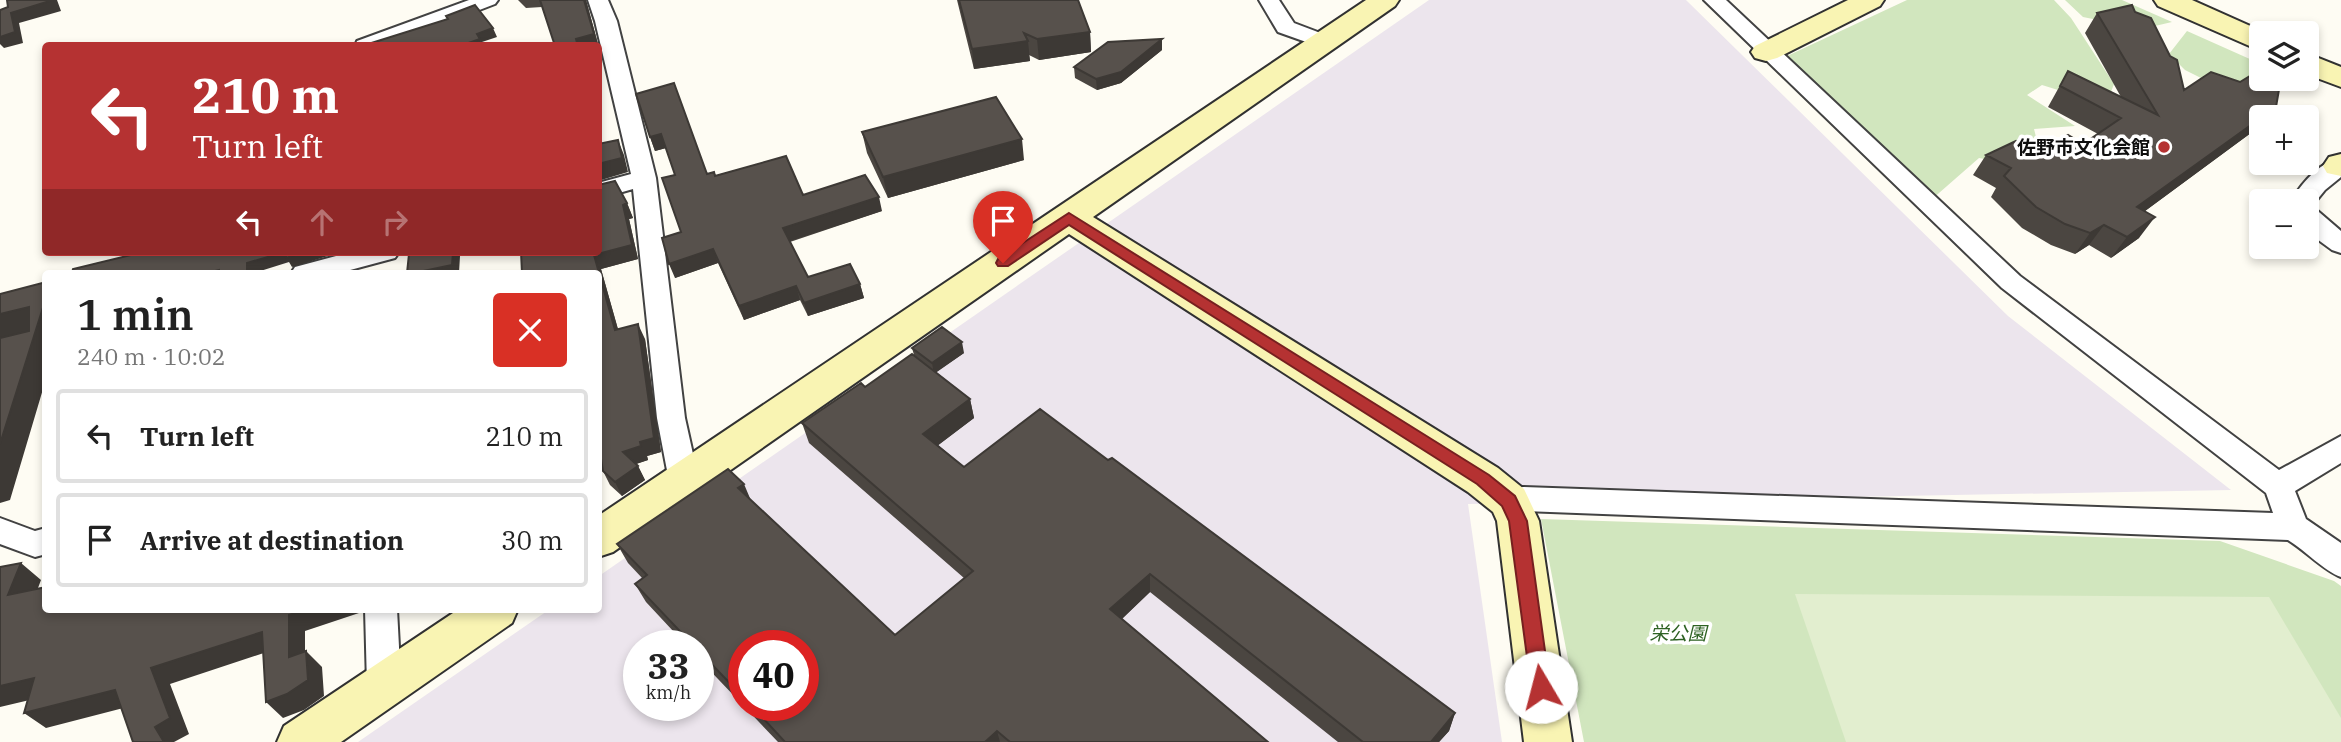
<!DOCTYPE html>
<html lang="en">
<head>
<meta charset="utf-8">
<style>
	:root { --surface:#fff; --page:#f2f2f2; --text:#222; --muted:#767676; --line:#e0e0e0 }
	body { margin:0; font-family:"IBM Plex Serif","Noto Sans JP",serif; background:var(--page); color:var(--text); height:100vh; display:flex; flex-direction:column; font-size:26px; white-space:nowrap }
	* { box-sizing:border-box; margin:0 }
	p { font-size:23px; color:var(--muted) }
	.icon { flex:none; width:38px; height:38px; fill:none; stroke:currentColor; stroke-width:2; stroke-linecap:round; stroke-linejoin:round }
	.map { position:relative; flex:1; overflow:hidden }
	.drawer { position:absolute; left:42px; top:270px; width:560px; height:343px; display:flex; flex-direction:column; background:var(--surface); border-radius:7px; box-shadow:0 4px 10px #0003 }
	.drawer>* { flex:none }
	.hud { position:absolute; left:42px; top:42px; width:560px; height:214px; border-radius:7px; box-shadow:0 4px 10px #0003; background:#b53232; color:#fff; overflow:hidden }
	.tools { position:absolute; left:2249px; top:21px; display:grid; gap:14px }
	.tools a { display:grid; place-items:center; width:70px; height:70px; border-radius:7px; background:var(--surface); box-shadow:0 4px 10px #0003; font-size:35px }
	.speed { position:absolute; left:623px; top:630px; display:flex; gap:14px; font-size:35px; font-weight:700; text-align:center }
	.speed>* { display:grid; place-content:center; width:91px; height:91px; border-radius:50%; background:var(--surface); box-shadow:0 4px 10px #0003; line-height:1 }
	.speed small { font-size:18px; font-weight:400 }
	.speed .limit { border:10px solid #d22; background:#fff; color:#111 }
	.pin { position:absolute; display:grid; place-items:center; width:60px; height:60px; color:#fff; margin:-72px -30px; border-radius:50% 50% 50% 0; rotate:-45deg; box-shadow:0 0 7px #0007 }
	.pin .icon { rotate:45deg }
	.me { position:absolute; width:77px; margin:-38px; rotate:352deg; stroke-linejoin:round; filter:drop-shadow(0 0 5px #0008) }
	.turn { display:flex; align-items:center; gap:24px; height:147px; padding:0 35px; font-size:32px }
	.turn .icon { width:91px; height:91px; stroke-width:2.5 }
	.turn b { display:block; font-size:49px; line-height:60px }
	.lanes { display:flex; align-items:center; height:66px; padding:0 35px; background:#0003; justify-content:center; gap:35px; direction:ltr }
	.lanes .off { opacity:.35 }
	.round { display:grid; place-items:center; flex:none; width:74px; height:74px; border-radius:7px; background:var(--page) }
	.summary { display:flex; align-items:center; justify-content:space-between; height:119px; padding:0 35px }
	h1 { font-size:42px; font-weight:600; line-height:52px }
	ul { padding:0; list-style:none }
	li { display:flex; align-items:center; gap:21px; height:94px; margin:0 14px 10px; padding:0 21px; border:4px solid var(--line); border-radius:7px }
	li div { flex:1 }
	li b { display:block; font-size:26px }
	li em { font-style:normal }
	.map>svg:first-child { display:block }
</style>
</head>
<body>
<div class="map">
<svg width="2341" height="742" viewBox="0 0 2341 742">
	<rect width="100%" height="100%" fill="#fefcf3"/>
	<path fill="#ece5ed" fill-rule="evenodd" d="M1429,0H1686L2008,316L2231,490L1468,504L1502,742H358L550,609H598L599,576ZM639,646H698V705H639ZM744,646H803V705H744Z"/>
	<path fill="#d1e6be" d="M1907,0H2054L2071,18L2114,84L2106,105L2042,85L2027,95L2075,126L2034,129L2041,157L2018,165L1979,158L1931,200L1785,57Z
		M2065,0H2122L2172,22L2142,29L2083,17Z
		M2187,31L2261,64V77L2219,87L2185,70L2169,54Z
		M1541,519L2220,541L2334,581L2341,586V742H1584Z"/>
	<path fill="#e2eecf" d="M1795,594L2269,597L2341,718V742H1846Z"/>
	<g fill="none" stroke-linecap="round" stroke-linejoin="round">
		<g stroke="#424242" stroke-width="4">
			<path id="street" d="M469,0H498L495,4L386,46H355L357,41Z
				M588,0H608L617,21L656,178L685,418L699,481L695,490L684,493L673,490L669,481L657,418L633,189L598,199V183L631,174L595,21Z
				M1259,0H1279L1294,23L1331,37L1334,42L1331,47L1323,48L1278,32Z
				M1704,0H1726L2020,276L2279,470L2341,436V463L2295,491L2306,519L2341,543V577C2324,571 2306,551 2288,540L1523,511L1509,513L1498,510L1494,501L1498,492L1523,487L2273,513L2266,493L2002,288Z
				M2339,158L2341,177L2325,190L2312,206L2341,231V253L2332,250L2306,231V201H2291C2302,183 2318,164 2339,158Z
				M351,252H399L395,258L339,273H291L295,267Z
				M0,518L35,531L46,528V554L35,557L0,544Z
				M365,609H397L401,685L396,696L384,701L372,696L367,685Z"/>
		</g>
		<g stroke="#313131" stroke-width="4">
			<path id="secondary" d="M1366,0H1399L1395,6L1093,217L1498,468L1524,489L1539,521L1572,742H1524L1497,521L1493,512L1468,492L1069,234L613,552L598,557V516Z
				M1848,0H1884L1880,6L1777,58L1766,61L1755,58L1751,52L1755,46Z
				M2154,0H2192L2266,33H2261V51L2158,6Z
				M2306,53L2341,67V87L2306,74Z
				M2341,154V176L2327,173L2323,166L2329,157Z
				M459,609H518L512,623L341,742H277L284,726Z"/>
		</g>
		<use href="#street" fill="#fff" fill-rule="evenodd"/>
		<use href="#secondary" fill="#f9f4b3" fill-rule="evenodd"/>
	</g>
	<path fill="#4b4641" fill-rule="evenodd" d="M518,0H586L598,44L593,46H555L542,7L526,8Z
		M957,0H1078L1090,32L1091,52L1039,60L1029,55L1030,61L974,69Z
		M2135,12L2184,90L2267,117L2259,127L2145,211L2139,238L2111,258L2089,245L2075,254L2051,245L2022,228L1991,197L1996,188L1973,175L1986,155L2036,153L2083,144L2098,134L2048,107L2068,71L2121,97L2085,33L2097,13Z
		M1162,50L1121,83L1097,90L1075,78L1074,67Z
		M862,132L1024,160L888,198L867,153Z
		M650,137L707,174L882,211L790,242L808,277L860,284L864,298L808,316L800,300L744,320L718,263L675,278L681,232L675,175L666,148L655,151Z
		M627,203L633,218L629,219L638,259L601,269L618,329L645,339L661,452L647,456L648,460L636,464L638,466L645,480L622,496L610,485L603,471L598,273Z
		M912,348L964,353L936,372L970,399L974,418L938,445L964,467L1108,460L1455,713L1449,731L1439,742H1338L1150,592L1122,619L1268,742H778L698,658V646H687L646,602L635,584L643,579L628,563L617,544L750,500L895,635L964,578L809,443L802,423L865,387L914,355ZM744,646L803,705H744Z"/>
	<path fill="#3d3935" d="M53,0H57L61,11L19,23L23,43L4,48L0,44V37L11,13Z
		M584,0H586L598,44L593,46H578L576,39Z
		M493,28L497,37L482,42L483,46H460L477,34Z
		M1090,32L1091,52L1039,60L1037,39Z
		M1162,39V50L1121,83L1097,90L1096,79Z
		M1028,41L1030,61L974,69L972,49Z
		M2276,107L2267,117H2261Z
		M2261,117V125L2259,127L2122,228L2137,207Z
		M661,134L666,148L655,151L650,137Z
		M1022,139L1024,160L888,198L883,177Z
		M618,140L624,155L628,172L598,181V164Z
		M879,197L882,211L787,242L783,228Z
		M627,203L633,218L629,219L638,259L601,269L622,344L615,330L594,255L623,205Z
		M2155,217L2139,238L2111,258L2127,237Z
		M2104,225L2089,245L2075,254L2090,233Z
		M713,249L718,263L675,278L669,264Z
		M285,252H341L292,267L289,262L254,273H247V263Z
		M453,252H458L460,256L459,273H414Z
		M860,284L864,298L808,316L804,303Z
		M796,286L800,300L744,320L739,306Z
		M46,298V379L10,500L0,503V314Z
		M638,324L645,339L661,452L647,456L648,460L630,466L623,452Z
		M962,342L964,353L934,374L932,363Z
		M970,399L974,418L928,453L923,434Z
		M638,466L645,480L622,496L615,482Z
		M744,484L752,503L738,488Z
		M21,563L41,580L29,612L8,595Z
		M1150,574V592L1112,628L1110,609Z
		M307,609H364L362,612L305,631V673L289,657V615Z
		M262,632L279,648L170,684L189,734L174,742H164L155,727L151,668Z
		M306,651L322,667L324,696L304,710L283,718L266,702Z
		M34,678L55,694L0,707V686Z
		M115,690L135,705L46,728L24,713Z
		M1455,713L1449,731L1439,742H1431Z
		M997,731L1000,742H985Z"/>
	<path fill="#57514c" stroke="#3d3935" stroke-width="2" d="M7,0H53L11,13L15,32L0,37V10L8,7Z
		M540,0H584L594,34L576,39L578,46H555Z
		M959,0H1078L1090,32L1037,39L1024,33L1028,41L972,49Z
		M475,5L493,28L477,34L480,39L460,46L365,45L448,19L446,16Z
		M2132,5L2135,12L2151,18L2170,56L2177,60L2184,90L2211,72L2240,82L2255,73L2261,76V79H2267L2280,84L2276,107L2137,207L2155,217L2127,237L2104,225L2090,233L2065,224L2036,207L2004,176L2011,168L1986,155L2016,141L2036,153L2068,135L2083,144L2121,118L2060,86L2068,71L2158,115L2097,13Z
		M1162,39L1121,72L1096,79L1074,67L1108,42Z
		M674,83L707,174L714,172L715,176L786,156L803,195L865,175L879,197L783,228L808,277L850,264L860,284L804,303L796,286L739,306L713,249L669,264L662,238L681,232L662,178L675,175L661,134L650,137L636,94Z
		M996,97L1022,139L883,177L862,132Z
		M618,140L622,158L598,164V144Z
		M615,181L627,203L623,205L632,245L594,255L615,330L638,324L654,438L640,442L641,446L623,452L638,466L615,482L603,471L598,441V273H522L521,252H598V185Z
		M131,252H304L286,258L285,252L247,263V273H219V270L207,273H72L73,269L131,255Z
		M419,252H453L452,265L414,273H407L409,254Z
		M46,282V298L0,444V338L29,331V307L0,314V294Z
		M942,327L962,342L932,363L912,348Z
		M912,354L970,399L923,434L964,467L1040,409L1108,460L1112,458L1455,713L1431,742H1363L1150,574L1110,609L1268,742H1010L997,731L985,742H785L751,705H803V646H744V698L698,650V646H694L635,584L647,575L617,544L728,469L744,484L738,488L895,635L973,571L802,423L861,383L865,387Z
		M21,563L8,595L46,587V609H307L289,615V657L306,651L308,680L287,694L266,702L262,632L151,668L170,718L155,727L164,742H133L115,690L24,713L34,678L0,686V567Z"/>
	<path fill="#b53232" stroke="#762020" stroke-width="2" d="M1069,213L1489,475L1515,496L1527,521L1550,687L1547,693L1541,696L1534,693L1531,687L1509,521L1502,506L1477,484L1069,225L1008,266H998L996,263L998,259Z"/>
	<circle fill="#b53232" stroke="#fff" stroke-width="2.5" cx="2164" cy="147" r="7"/>
	<g text-anchor="middle" stroke-width="7" stroke-linejoin="round" paint-order="stroke">
		<g font-size="19" font-weight="bold" fill="#0f0f0f" stroke="#fff" text-anchor="end">
			<text x="2150" y="154">佐野市文化会館</text>
		</g>
		<g font-size="19" font-style="italic" fill="#2e6224" stroke="#fff">
			<text x="1678" y="640">栄公園</text>
		</g>
	</g>
</svg>
<div class="tools">
<a><svg class="icon" aria-label="layers" viewBox="0 0 24 24"><path d="M12 4l9 5-9 5-9-5zM3 14l9 5 9-5"/></svg></a>
<a>+</a>
<a>−</a>
</div>
<div class="speed"><div>33<small>km/h</small></div><div class="limit">40</div></div>
<div class="pin" style="left:1003px;top:263px;background:#d93025"><svg class="icon" aria-label="arrive" viewBox="0 0 24 24"><path d="M6 21V4h12l-3 4 3 4H6"/></svg></div>
<svg class="me" style="left:1541px;top:687px" viewBox="-20 -20 40 40"><circle r="19" fill="#fff"/><path d="M0-13L10 11 0 6-10 11z" fill="#b53232"/></svg>
<div class="hud">
<div class="turn"><svg class="icon" aria-label="left" viewBox="0 0 24 24"><path d="M17 20v-9H6M10 6l-5 5 5 5"/></svg><div><b>210 m</b>Turn left</div></div>
<div class="lanes"><svg class="icon" aria-label="left" viewBox="0 0 24 24"><path d="M17 20v-9H6M10 6l-5 5 5 5"/></svg><svg class="icon off" aria-label="ahead" viewBox="0 0 24 24"><path d="M12 20V5M6 11l6-6 6 6"/></svg><svg class="icon off" aria-label="right" viewBox="0 0 24 24"><path d="M7 20v-9h11M14 6l5 5-5 5"/></svg></div>
</div>
<section class="drawer">
<div class="summary"><div><h1>1 min</h1><p>240 m · 10:02</p></div><a class="round" style="background:#d93025;color:#fff"><svg class="icon" aria-label="close" viewBox="0 0 24 24"><path d="M6 6l12 12M18 6L6 18"/></svg></a></div>
<ul>
<li><svg class="icon" aria-label="left" viewBox="0 0 24 24"><path d="M17 20v-9H6M10 6l-5 5 5 5"/></svg><div><b>Turn left</b></div><em>210 m</em></li>
<li><svg class="icon" aria-label="arrive" viewBox="0 0 24 24"><path d="M6 21V4h12l-3 4 3 4H6"/></svg><div><b>Arrive at destination</b></div><em>30 m</em></li>
</ul>
</section>
</div>
</body>
</html>
